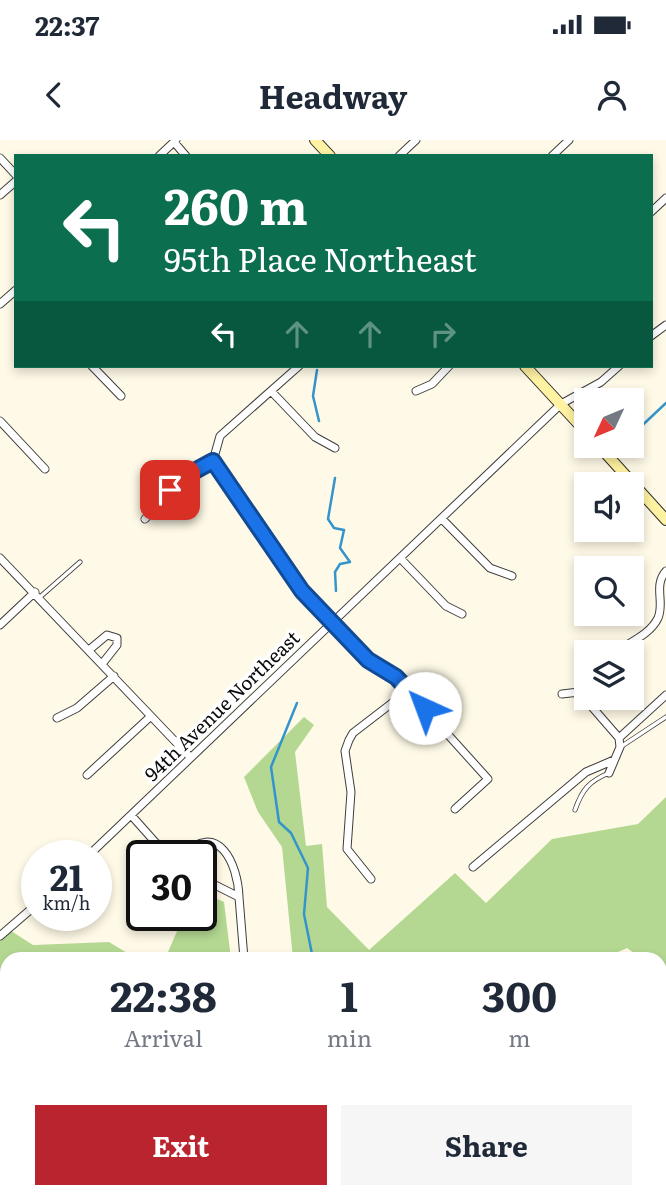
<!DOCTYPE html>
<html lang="en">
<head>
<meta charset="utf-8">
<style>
	:root { --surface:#fff; --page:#f6f6f7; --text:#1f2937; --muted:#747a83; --accent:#b9242f }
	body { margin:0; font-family:Literata,serif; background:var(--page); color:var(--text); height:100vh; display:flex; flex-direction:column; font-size:26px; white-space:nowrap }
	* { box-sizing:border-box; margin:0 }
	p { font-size:23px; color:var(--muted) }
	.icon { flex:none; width:38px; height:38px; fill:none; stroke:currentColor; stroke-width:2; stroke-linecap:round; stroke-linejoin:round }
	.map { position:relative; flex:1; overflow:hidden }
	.details { position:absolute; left:0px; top:812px; width:667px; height:247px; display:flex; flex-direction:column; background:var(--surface); border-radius:21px 21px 0 0; box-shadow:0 4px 10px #0003 }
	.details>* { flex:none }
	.hud { position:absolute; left:14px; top:14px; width:639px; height:214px; border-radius:0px; box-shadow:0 4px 10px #0003; background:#0b6e4f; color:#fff; overflow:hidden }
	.needle { width:46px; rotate:226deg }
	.controls { position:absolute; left:574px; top:248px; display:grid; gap:14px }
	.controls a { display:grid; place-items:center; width:70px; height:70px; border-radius:0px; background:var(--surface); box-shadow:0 4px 10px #0003; font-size:35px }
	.speed { position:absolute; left:21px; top:700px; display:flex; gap:14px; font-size:35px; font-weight:700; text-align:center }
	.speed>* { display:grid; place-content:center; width:91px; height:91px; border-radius:50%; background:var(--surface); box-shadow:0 4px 10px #0003; line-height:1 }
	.speed small { font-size:18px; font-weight:400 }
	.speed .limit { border:4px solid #111; border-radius:10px; background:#fff; color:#111 }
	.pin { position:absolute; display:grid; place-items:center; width:60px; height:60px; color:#fff; margin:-30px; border-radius:14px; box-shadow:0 4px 10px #0006 }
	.me { position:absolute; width:77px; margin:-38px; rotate:317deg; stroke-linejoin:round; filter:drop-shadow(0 0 5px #0008) }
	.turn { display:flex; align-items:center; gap:24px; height:147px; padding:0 35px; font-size:32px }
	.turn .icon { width:91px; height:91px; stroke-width:2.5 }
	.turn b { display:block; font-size:49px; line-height:60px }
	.lanes { display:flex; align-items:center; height:66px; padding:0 35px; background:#0003; justify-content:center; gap:35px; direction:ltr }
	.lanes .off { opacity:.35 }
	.eta { display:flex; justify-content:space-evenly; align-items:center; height:119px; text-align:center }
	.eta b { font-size:42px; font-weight:700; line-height:49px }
	.cta { display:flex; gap:14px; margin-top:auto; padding:14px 35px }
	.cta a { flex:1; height:80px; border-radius:0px; background:var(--accent); color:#fff; font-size:28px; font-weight:700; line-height:80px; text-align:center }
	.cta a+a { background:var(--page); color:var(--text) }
	.status { display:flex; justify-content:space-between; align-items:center; height:49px; padding:0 35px; background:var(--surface); direction:ltr }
	.status svg { height:19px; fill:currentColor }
	header { display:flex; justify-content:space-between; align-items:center; height:91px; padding:0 35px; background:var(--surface); font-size:32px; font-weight:700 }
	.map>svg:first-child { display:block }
</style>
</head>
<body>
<div class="status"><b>22:37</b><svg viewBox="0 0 49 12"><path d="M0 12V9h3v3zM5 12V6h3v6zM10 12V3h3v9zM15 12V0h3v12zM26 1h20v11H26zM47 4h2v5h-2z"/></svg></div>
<header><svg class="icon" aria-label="back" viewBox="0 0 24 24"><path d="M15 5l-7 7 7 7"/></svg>Headway<svg class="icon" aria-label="person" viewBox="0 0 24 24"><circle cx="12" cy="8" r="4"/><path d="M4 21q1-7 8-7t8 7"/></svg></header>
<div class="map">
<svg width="666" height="1058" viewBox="0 0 666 1058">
	<rect width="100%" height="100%" fill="#fffae7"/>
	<path fill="#b4d892" d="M304,577L314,585L295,612L306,706L322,704L327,767L369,810L455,733L486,763L552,699L638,684L666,657V836L660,831V819H642L627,808L602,819H293L282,707L258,672L244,637Z
		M201,752L224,762L231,819H165L184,775H201Z
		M8,789L33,805L109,802L137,819H7V909L0,911V796Z
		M170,1052H457L466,1058H172Z"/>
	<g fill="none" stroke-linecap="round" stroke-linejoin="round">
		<path stroke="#3494cc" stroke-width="2.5" d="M317,230L313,256L319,281
			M632,295L666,263
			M335,338L328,379L334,388L344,390L340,408L350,422L340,424L335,432L336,451
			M297,563L271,627L279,682L291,693L308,728L304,774L313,819
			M333,1052L335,1058"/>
		<g stroke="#3d3d3d" stroke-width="5">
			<path id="lane" d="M40,457L80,422
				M622,606L666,577
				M575,670C582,650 589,641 609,633
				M660,869L666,866"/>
		</g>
		<g stroke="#3d3d3d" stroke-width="9">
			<path id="street" d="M174,2L186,16
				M159,16L176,0
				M399,16L416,0
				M552,16L569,0
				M0,18L16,35
				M0,55L16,41
				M651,72L666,58
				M0,164L16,150
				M651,196L666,185
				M92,226L121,256
				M271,251L315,297L335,308
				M416,251L432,244L449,226
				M0,281L45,329
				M213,321L302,451L368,520L396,537L488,639L455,669
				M608,345L622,331
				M583,372L586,367
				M145,379L189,333L213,321L220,296L299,226
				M442,379L490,428L512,436
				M0,418L190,617
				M400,418L446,466L462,474
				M0,485L35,452
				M89,510L107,495L117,498V505L102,524
				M615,513C629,502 650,495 658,478C665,462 653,446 666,431
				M579,552L619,598L620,607L609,633
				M562,554L579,552L586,545
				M57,578L77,568L114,536
				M619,598L666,555
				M87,635L151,576
				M131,675L155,702L174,716
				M88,716L561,264L601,242L619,226
				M182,716C218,679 238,724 239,757
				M473,727L586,632L614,620
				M201,738L239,757L244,819
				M371,739L347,709L351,652L345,611L349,600L353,593L409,550
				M0,796L37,764
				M0,969L7,966
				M660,1006L666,1000
				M659,1052L664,1058
				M26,1058L33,1052
				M601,1058L608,1052"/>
		</g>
		<g stroke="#2c2c2c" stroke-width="12">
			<path id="secondary" d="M315,0L330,16
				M525,226L586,292
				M599,306L666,380
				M0,839H7
				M217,1052L219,1058"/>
		</g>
		<use href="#lane" stroke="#fff" stroke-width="3.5"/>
		<use href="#street" stroke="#fff" stroke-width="7"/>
		<use href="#secondary" stroke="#fff2a2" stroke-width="10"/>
	</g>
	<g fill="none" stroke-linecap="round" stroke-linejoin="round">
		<g stroke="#114b97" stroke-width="18">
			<path id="route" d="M170,350L189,334L213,321L302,451L368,520L396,537L425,568"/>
		</g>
		<use href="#route" stroke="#1a73e8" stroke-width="12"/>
	</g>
	<g text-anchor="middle" stroke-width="7" stroke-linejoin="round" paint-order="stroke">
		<g font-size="19" fill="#0a0a0a" stroke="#fff">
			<text transform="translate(222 566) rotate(-44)" y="7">94th Avenue Northeast</text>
		</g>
	</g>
</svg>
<div class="controls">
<a><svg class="needle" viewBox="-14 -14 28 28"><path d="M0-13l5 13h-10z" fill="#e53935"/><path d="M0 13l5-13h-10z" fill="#747a83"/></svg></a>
<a><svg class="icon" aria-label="sound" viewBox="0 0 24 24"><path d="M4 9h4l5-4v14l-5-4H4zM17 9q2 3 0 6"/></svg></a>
<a><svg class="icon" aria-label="search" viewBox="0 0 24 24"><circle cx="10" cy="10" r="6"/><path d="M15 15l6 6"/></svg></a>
<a><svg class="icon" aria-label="layers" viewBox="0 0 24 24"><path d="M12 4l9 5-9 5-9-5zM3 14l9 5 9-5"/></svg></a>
</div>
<div class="speed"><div>21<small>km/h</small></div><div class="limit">30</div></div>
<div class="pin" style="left:170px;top:350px;background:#d93025"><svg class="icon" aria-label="arrive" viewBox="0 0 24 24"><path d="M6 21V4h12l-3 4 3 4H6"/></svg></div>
<svg class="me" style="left:425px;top:568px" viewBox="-20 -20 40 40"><circle r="19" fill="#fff"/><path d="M0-13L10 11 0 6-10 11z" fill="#1a73e8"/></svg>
<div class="hud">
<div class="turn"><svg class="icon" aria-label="left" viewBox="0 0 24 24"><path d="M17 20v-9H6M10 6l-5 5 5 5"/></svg><div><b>260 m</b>95th Place Northeast</div></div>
<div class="lanes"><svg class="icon" aria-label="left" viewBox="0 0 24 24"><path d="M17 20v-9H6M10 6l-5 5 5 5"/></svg><svg class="icon off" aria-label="ahead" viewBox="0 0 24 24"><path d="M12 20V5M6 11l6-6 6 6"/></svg><svg class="icon off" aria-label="ahead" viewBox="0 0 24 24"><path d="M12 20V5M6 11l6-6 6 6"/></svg><svg class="icon off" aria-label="right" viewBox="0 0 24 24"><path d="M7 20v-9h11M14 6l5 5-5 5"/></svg></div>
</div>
<section class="details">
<div class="eta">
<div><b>22:38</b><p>Arrival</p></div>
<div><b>1</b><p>min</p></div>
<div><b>300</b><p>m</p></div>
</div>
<div class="cta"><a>Exit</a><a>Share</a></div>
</section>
</div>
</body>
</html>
